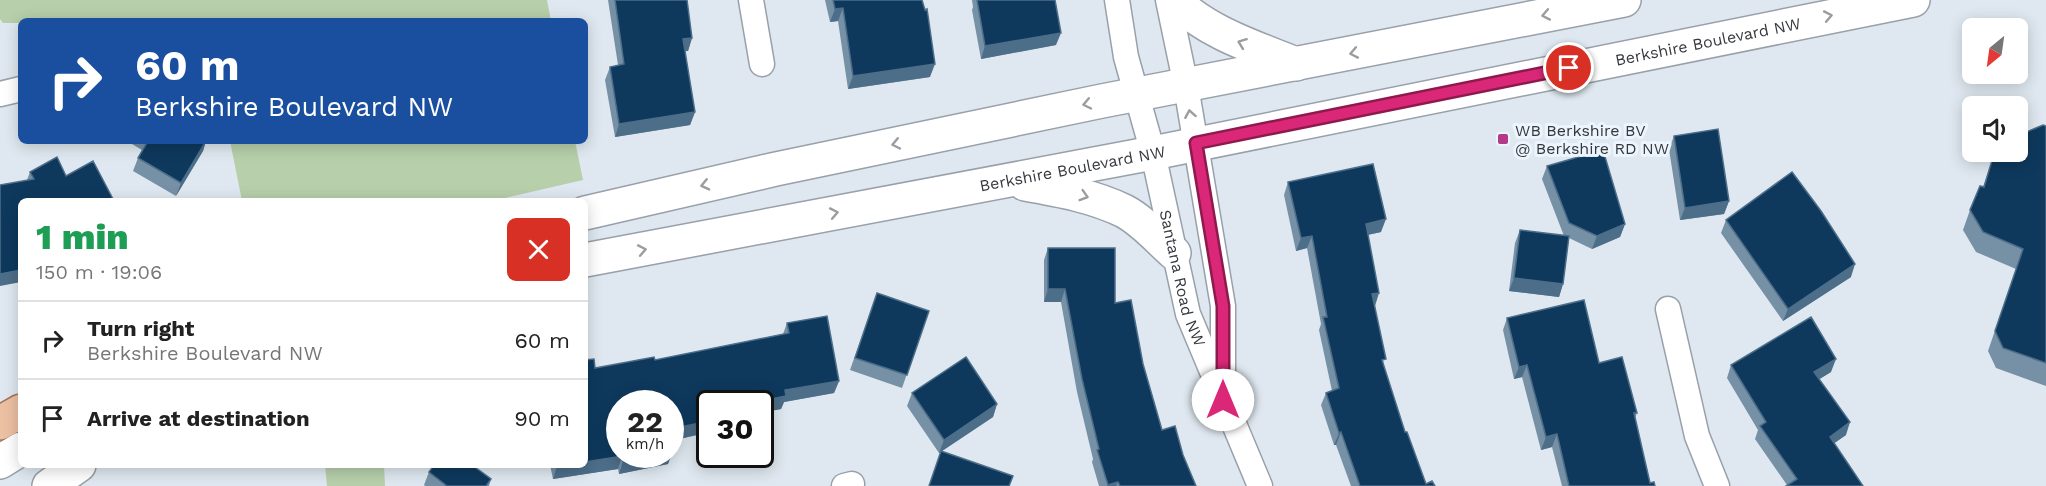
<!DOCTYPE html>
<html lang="en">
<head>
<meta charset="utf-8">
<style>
	:root { --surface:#fff; --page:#f2f2f2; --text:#222; --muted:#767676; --line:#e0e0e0 }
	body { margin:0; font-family:"Work Sans",sans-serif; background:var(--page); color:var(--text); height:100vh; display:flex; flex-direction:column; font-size:22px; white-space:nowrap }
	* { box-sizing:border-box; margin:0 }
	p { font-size:20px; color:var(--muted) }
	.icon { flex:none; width:33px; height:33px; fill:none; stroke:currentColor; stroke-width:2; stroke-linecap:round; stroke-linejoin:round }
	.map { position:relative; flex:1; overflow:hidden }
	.side { position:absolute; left:18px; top:198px; width:570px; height:270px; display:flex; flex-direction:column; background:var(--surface); border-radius:9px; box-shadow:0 3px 15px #0003 }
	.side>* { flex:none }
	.top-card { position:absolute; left:18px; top:18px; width:570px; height:126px; border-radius:9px; box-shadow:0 3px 15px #0003; background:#1a4fa0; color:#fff; overflow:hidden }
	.needle { width:39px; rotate:209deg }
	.buttons { position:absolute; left:1962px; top:18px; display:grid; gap:12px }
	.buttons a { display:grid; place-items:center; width:66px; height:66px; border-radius:9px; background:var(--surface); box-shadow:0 3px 15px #0003; font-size:30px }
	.speed { position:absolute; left:606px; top:390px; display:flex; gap:12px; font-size:30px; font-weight:700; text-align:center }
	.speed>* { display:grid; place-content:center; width:78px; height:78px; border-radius:50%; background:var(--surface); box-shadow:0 3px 15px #0003; line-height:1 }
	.speed small { font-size:15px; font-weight:400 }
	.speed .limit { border:3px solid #111; border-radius:9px; background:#fff; color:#111 }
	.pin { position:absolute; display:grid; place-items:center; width:51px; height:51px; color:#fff; margin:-26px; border:3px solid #fff; border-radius:50%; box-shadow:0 2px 6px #0007 }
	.me { position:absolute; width:66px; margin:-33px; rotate:0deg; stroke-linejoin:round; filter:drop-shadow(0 0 4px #0008) }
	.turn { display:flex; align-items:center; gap:21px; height:126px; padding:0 18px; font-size:27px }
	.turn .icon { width:78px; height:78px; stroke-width:2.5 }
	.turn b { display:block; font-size:42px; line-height:51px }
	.round { display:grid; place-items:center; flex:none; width:63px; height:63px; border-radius:9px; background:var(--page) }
	.overview { display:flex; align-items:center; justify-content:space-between; height:102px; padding:0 18px }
	h1 { font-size:36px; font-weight:800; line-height:45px; color:#1e9e55 }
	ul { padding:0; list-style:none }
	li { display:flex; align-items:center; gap:18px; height:78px; padding:0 18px; border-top:2px solid var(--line) }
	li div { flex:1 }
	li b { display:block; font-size:22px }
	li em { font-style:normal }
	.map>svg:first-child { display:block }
</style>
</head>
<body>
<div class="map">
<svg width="2046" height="486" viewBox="0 0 2046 486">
	<rect width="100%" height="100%" fill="#dfe8f0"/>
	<path fill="#b7cfab" d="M0,0H547L551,21H21V23H3L0,19Z
		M230,141H575L583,180L492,201H242Z
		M325,465H384L385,486H327Z"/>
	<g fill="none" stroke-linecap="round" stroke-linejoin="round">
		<g stroke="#98a0a9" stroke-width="27">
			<g id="minor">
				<path d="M751,0L762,64"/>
				<path id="s1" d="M1117,0L1126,57L1153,153L1188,314L1260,486"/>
				<path d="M1168,0L1186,86L1223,306V386"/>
				<path d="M0,94L21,89"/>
				<path d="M1668,309L1697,436L1717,486"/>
				<path d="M844,486L852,484"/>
			</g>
		</g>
		<g stroke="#98a0a9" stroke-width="36">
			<g id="secondary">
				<path d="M1174,0C1208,33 1254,47 1296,64"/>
				<path d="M1025,184C1059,190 1093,196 1124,211C1143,221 1158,239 1174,253"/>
				<path d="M585,213L776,169L1102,101L1624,0"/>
				<path id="s2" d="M585,260L1153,153L1913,0"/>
				<path d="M0,462L21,449"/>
				<path d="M49,486L79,465"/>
			</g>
		</g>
		<g stroke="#a47557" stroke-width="36">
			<path id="primary" d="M0,423L21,411"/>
		</g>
		<use href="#minor" stroke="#fff" stroke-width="24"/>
		<use href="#secondary" stroke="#fff" stroke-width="33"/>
		<use href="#primary" stroke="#ecc0a3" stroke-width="33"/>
	</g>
	<path fill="#7690a6" d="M608,0H687L692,38L688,51H685L695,112L690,125L615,137L605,80L610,67L618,65Z
		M825,0H922L930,77L848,89L838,21L830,22Z
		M972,0H1055L1056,45L981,59L972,10L973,7Z
		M2046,126V386L1996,368L1988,351L2016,269L1976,252L1963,230L1970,210L1983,187L1994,154L2018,152Z
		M1674,136L1729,201L1724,214L1680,220L1669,149Z
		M127,141H206L203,151L176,196L133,171L138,158L142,150Z
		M57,157L0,286L27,180L30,172Z
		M1547,166L1625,224L1620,237L1592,249L1569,238L1563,284L1559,297L1509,291L1515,243L1520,230L1564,236L1542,179Z
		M1288,182L1381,232L1368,235L1375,306L1384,366L1405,432L1426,484L1435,486H1351L1336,445H1334L1321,405L1326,393L1332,391L1319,330L1321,324L1307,248L1296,251L1284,195Z
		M1726,220L1851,277L1783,321L1721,233Z
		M1048,248L1115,303L1143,364L1162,430L1183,455L1196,486H1099L1092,462L1093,459L1077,392L1061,302H1044V260Z
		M877,293L929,311L902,388L850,370Z
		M1507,318L1599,363L1637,413L1635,418L1650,483L1655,486H1562L1552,447L1541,450L1522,377L1514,379L1503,330Z
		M787,323L839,381L834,393L784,402L781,409L760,413V404H710V432L671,441L668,464L619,474L618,469L553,479L550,465H585L595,368L655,360L783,334Z
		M1731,365L1831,372L1819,379L1846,435L1834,443L1863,486L1787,485L1755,439L1758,430L1727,378Z
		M912,393L997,404L993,417L939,453L907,406Z
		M429,472L491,479L489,486H425L424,485Z"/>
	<path fill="#4d6e89" d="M843,8L838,21L830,22L835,9Z
		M1061,33L1056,45L981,59L985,46Z
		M692,38L688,51L678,52L683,39Z
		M935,64L930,77L848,89L853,76Z
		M695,112L690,125L615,137L619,124Z
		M206,141L203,151L176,196L181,183Z
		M1729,201L1724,214L1680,220L1685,208Z
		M1386,219L1381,232L1362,236L1366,224Z
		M1625,224L1620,237L1592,249L1597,236Z
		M1312,236L1307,248L1296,251L1301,238Z
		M1855,264L1851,277L1783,321L1788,309Z
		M21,270V282L0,286V274Z
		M1514,278L1563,284L1559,297L1509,291Z
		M1048,289H1065L1061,302H1044Z
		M1379,293L1375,306L1372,294Z
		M1836,359L1831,372L1810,385L1814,372Z
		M1527,365L1522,377L1514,379L1519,367Z
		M839,381L834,393L784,402L781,409L760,413V404H746L785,390Z
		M997,404L993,417L939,453L944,440Z
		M710,421V432L670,441V429Z
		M1850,422L1846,435L1826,449L1830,437Z
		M1341,432L1336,445H1334L1339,433Z
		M1557,434L1552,447L1541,450L1546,437Z
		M673,451L668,464L619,474L623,461L656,454H670V452Z
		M622,456L618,469L553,479L557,466L565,465H585V462Z
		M1118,482L1116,486H1107L1108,485Z"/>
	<path fill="#0e395d" stroke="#4d6e89" stroke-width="1.5" d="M615,0H687L692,38L683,39L695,112L619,124L610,67L624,64Z
		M833,0H922L925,10L927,9L935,64L853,76L843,8L835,9Z
		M977,0H1055L1061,33L985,46Z
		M2043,125L2046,126V363L2003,348L1995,331L2023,249L1983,232L1970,210L1980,186L1984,187L1994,154L1999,152H2018V141L2022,139L2024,133Z
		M1718,129L1729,201L1685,208L1674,136Z
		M148,141H206L181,183L138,158Z
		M1603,150L1625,224L1597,236L1569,223L1547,166Z
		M57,157L66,176L93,161L114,201H21V270L0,274V185L34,179L30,172Z
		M1373,164L1386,219L1366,224L1379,293L1372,294L1386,359L1382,360L1405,432H1407L1426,484L1432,481L1435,486H1360L1341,432L1339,433L1326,393L1339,388L1323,317H1327L1312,236L1301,238L1288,182Z
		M1792,172L1821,211L1855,264L1788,309L1726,220Z
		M1520,230L1569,236L1563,284L1514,278Z
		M1048,248H1115V303L1131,300L1143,364L1162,430L1175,426L1183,455L1196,486H1120L1118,482L1108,485L1097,450L1099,449L1082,379L1065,289H1048Z
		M877,293L929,311L907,375L855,358Z
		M1584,300L1599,363L1622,357L1637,413H1634L1650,483L1654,482L1655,486H1569L1557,434L1546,437L1527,365L1519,367L1507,318Z
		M827,316L839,381L785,390L786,396L746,404H710V421L670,429V404H620V454H656L623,461L622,456L585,462V360L594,359L595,368L654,357L655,360L789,333L787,323Z
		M1811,317L1836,359L1814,372L1850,422L1830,437L1863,486H1786L1797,479L1760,426L1766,422L1731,365Z
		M966,357L997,404L944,440L912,393Z
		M670,439L673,451L670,452Z
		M941,451L1013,476L1009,486H929Z
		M434,465H472L491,479L486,486H447L429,472Z"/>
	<defs><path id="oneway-chevron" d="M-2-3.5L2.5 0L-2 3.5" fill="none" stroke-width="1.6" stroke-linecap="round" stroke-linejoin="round" transform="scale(1.5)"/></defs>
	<g stroke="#9a9c9e">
		<use href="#oneway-chevron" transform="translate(1546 15) rotate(169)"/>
		<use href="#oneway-chevron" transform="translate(1828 16) rotate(-11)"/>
		<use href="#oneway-chevron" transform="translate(1242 43) rotate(-159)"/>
		<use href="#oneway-chevron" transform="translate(1354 53) rotate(169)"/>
		<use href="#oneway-chevron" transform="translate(1087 104) rotate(168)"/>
		<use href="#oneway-chevron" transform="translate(1190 114) rotate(-100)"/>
		<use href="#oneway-chevron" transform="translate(896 144) rotate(168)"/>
		<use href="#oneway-chevron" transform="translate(705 185) rotate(167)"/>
		<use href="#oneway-chevron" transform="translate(1084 196) rotate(17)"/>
		<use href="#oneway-chevron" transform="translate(834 213) rotate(-11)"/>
		<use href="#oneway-chevron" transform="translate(642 250) rotate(-11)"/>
	</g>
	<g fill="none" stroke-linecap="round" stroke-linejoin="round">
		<g stroke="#8e194d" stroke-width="15">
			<path id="route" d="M1223,400V306L1196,143L1569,68"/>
		</g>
		<use href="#route" stroke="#db2777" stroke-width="10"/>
	</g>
	<rect fill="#b53989" stroke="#ecf5fe" stroke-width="2" x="1497" y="133" width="12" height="12" rx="3"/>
	<g text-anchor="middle" stroke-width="6" stroke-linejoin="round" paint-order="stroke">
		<g font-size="16" fill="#35383c" stroke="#ecf5fe">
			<text dy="6" stroke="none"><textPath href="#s2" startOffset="1144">Berkshire Boulevard NW</textPath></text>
			<text dy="6" stroke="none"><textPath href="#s2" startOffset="496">Berkshire Boulevard NW</textPath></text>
			<text dy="6" stroke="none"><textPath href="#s1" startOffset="286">Santana Road NW</textPath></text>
		</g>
		<g font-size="16" fill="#35383c" stroke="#ecf5fe" text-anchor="start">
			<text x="1515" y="136">WB Berkshire BV<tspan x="1515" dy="18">@ Berkshire RD NW</tspan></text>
		</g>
	</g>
</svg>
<div class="buttons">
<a><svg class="needle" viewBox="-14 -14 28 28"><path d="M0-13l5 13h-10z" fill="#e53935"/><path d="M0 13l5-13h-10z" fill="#767676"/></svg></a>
<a><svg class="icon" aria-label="sound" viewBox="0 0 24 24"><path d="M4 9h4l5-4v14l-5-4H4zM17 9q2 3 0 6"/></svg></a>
</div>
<div class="speed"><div>22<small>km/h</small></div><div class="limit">30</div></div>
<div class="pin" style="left:1569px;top:68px;background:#d93025"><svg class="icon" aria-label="arrive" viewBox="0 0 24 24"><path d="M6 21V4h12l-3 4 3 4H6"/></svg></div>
<svg class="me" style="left:1223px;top:400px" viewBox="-20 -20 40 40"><circle r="19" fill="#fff"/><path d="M0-13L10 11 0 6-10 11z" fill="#db2777"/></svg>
<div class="top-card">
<div class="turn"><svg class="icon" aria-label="right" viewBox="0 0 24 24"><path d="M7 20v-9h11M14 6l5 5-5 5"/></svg><div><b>60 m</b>Berkshire Boulevard NW</div></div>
</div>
<section class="side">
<div class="overview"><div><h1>1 min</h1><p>150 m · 19:06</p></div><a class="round" style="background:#d93025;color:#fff"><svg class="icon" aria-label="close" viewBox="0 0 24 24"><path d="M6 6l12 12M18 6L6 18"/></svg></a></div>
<ul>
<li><svg class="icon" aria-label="right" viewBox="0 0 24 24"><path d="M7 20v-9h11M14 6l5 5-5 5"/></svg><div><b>Turn right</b><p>Berkshire Boulevard NW</p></div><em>60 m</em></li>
<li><svg class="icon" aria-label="arrive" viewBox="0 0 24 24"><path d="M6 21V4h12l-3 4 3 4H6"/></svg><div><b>Arrive at destination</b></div><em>90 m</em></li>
</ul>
</section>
</div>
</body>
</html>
